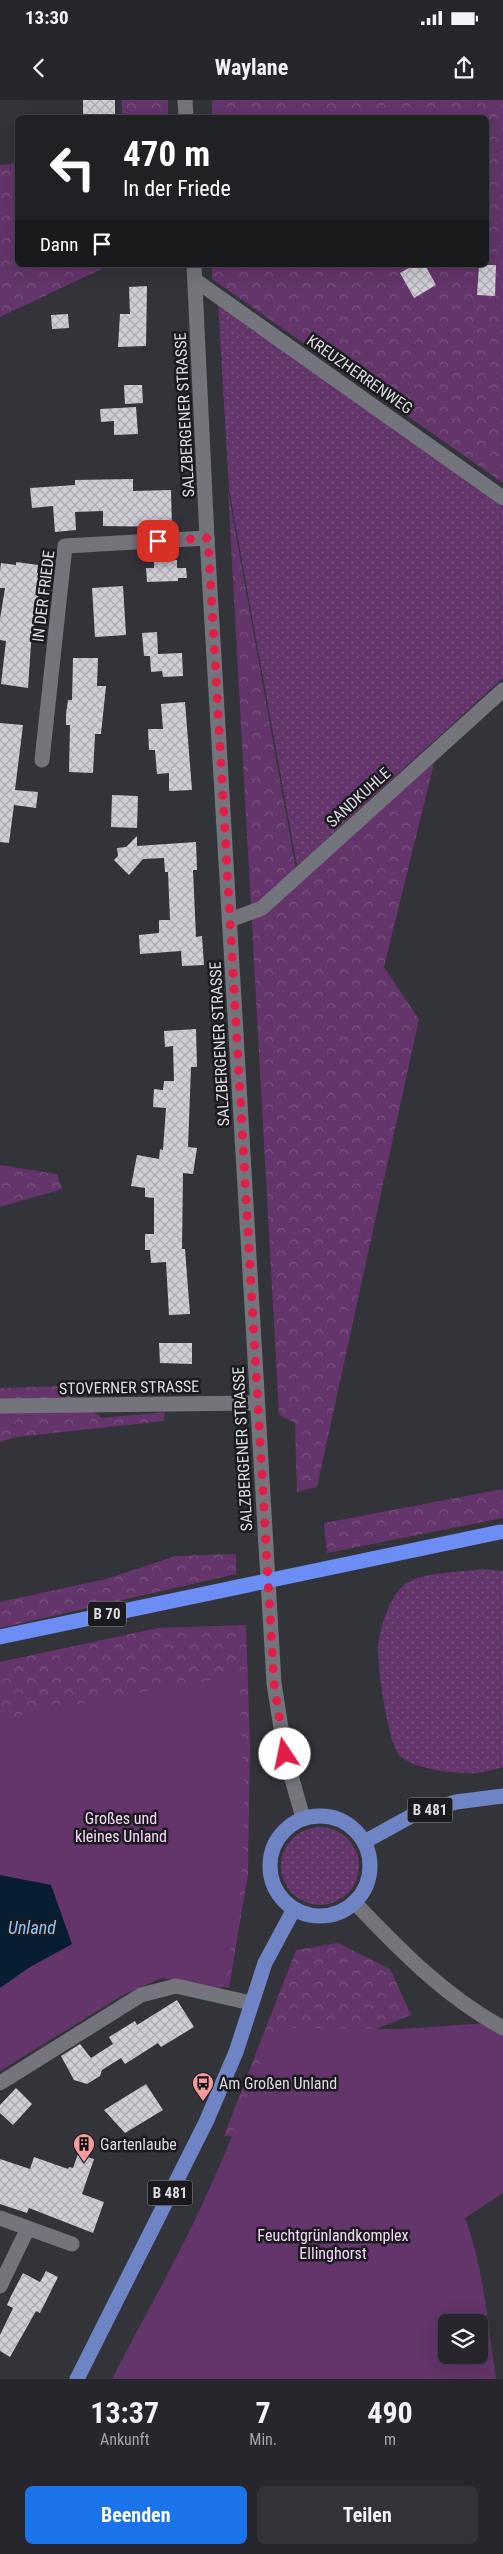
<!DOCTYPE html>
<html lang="de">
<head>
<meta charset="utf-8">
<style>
	:root { --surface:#26262c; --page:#323238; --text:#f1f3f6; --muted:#a4a5a9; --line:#424348; --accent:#1a73e8 }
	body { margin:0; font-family:"Roboto Condensed",sans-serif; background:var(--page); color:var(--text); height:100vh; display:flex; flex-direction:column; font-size:19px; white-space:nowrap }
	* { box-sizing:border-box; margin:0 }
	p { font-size:16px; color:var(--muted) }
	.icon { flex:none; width:28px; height:28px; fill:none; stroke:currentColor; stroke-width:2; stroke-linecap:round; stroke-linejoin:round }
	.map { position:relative; height:2279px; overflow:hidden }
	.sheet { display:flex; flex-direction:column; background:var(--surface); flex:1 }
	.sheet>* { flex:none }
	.banner { position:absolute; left:15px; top:15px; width:474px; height:152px; border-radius:8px; box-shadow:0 5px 20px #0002,0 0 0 1px var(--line); background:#202124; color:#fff; overflow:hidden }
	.buttons { position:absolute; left:438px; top:2214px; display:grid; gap:10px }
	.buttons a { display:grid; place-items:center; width:50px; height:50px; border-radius:8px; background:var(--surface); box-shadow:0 5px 20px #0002,0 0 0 1px var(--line); font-size:25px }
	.pin { position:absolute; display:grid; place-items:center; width:42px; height:42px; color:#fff; margin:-21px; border-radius:10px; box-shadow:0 2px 8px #0006 }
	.me { position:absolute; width:55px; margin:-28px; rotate:349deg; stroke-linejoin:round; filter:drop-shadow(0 0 4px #0008) }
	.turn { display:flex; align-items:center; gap:18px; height:105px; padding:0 25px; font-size:22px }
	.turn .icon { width:65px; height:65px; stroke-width:2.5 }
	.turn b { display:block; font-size:35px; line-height:42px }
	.then { display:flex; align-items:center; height:48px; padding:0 25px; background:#0003; gap:10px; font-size:19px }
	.eta { display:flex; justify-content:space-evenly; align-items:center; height:85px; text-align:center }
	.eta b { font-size:30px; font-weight:700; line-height:35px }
	.primary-button { display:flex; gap:10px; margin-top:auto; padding:10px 25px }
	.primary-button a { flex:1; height:58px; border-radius:8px; background:var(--accent); color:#fff; font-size:20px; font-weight:700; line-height:58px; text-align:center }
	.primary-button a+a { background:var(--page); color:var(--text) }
	.status { display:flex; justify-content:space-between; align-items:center; height:35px; padding:0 25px; background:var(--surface); direction:ltr }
	.status svg { height:14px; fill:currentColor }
	header { display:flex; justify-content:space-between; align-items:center; height:65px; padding:0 25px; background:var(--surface); font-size:22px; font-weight:700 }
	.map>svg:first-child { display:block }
</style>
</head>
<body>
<div class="status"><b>13:30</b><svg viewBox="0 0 49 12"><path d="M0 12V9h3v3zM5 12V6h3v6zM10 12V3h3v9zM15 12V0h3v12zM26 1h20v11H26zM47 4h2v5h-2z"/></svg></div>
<header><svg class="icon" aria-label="back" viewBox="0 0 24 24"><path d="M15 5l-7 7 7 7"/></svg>Waylane<svg class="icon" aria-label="share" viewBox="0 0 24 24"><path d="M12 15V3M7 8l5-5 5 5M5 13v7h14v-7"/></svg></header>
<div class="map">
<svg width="503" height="2279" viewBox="0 0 503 2279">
	<defs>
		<pattern id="grass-dots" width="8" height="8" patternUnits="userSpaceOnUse" patternTransform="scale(1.25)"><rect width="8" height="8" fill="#63356a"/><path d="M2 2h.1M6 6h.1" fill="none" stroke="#79527f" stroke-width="1.8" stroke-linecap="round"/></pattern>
		<pattern id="forest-crowns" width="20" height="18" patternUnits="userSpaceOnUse" patternTransform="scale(1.25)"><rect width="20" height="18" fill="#63356a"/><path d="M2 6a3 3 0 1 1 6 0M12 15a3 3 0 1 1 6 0" fill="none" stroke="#79527f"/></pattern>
		<pattern id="building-cross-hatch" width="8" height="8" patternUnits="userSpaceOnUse" patternTransform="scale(1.25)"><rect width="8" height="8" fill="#d0cdd6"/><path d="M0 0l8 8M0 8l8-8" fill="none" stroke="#acaab1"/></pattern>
	</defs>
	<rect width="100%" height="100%" fill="#33333a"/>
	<path fill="url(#grass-dots)" d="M218,202L503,407V578L297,766L229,389Z
		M483,1469L503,1471V1667C495,1669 486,1672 477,1673C458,1674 415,1670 400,1656C388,1644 377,1565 378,1546C380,1527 390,1496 405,1484C422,1472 463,1472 483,1469Z
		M281 1766a39 39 0 1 1 78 0a39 39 0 1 1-78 0Z"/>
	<path fill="url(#forest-crowns)" d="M122,0H168V17H122Z
		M212,0H503V383L212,179V165H486V18L212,17Z
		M17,63L18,165H110L0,217V65Z
		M228,390L298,781L435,659L384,867L419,919L317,1387L297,1392L295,1323L279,1315Z
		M0,1065L57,1074L62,1089L0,1107Z
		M60,1286L102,1318L165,1312L164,1321L16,1337L0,1342V1288Z
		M503,1389V1418L327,1453L324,1423Z
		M236,1454V1474L0,1528V1502L106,1479L176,1456Z
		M246,1525L250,1644L248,1774L229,1888L173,1874L0,1697V1562L158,1528Z
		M338,1843L390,1869L411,1915L338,1944L237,2037L224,2036L296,1850Z"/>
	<path fill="#63356a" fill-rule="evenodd" d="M239,1575C239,1604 242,1631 243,1659C246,1730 242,1821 221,1889L162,1878L123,1895L0,1971V1619Z
		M503,1922V2093L465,2118C484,2169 488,2225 496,2279H112C134,2236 158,2193 180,2150C215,2082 243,2011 269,1939L277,1928L399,1929ZM446,2222H479V2255H446Z"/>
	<path fill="#061d32" d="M0,1775L51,1785L72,1844L30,1867L0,1888Z"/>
	<path fill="url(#building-cross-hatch)" d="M83,0H115V18H83Z
		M414,165H425L436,185L414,198L400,173Z
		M479,165H496L495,196L477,195Z
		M147,186L146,246L118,247L120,214H130L129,187Z
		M68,214L69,228L52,229L51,215Z
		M124,285H142L143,303L125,304Z
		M136,307L138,334L114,335V321L101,322L100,309Z
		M133,379V391L171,390L172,427L103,426V411L75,412L76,430L55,432L53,406L32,408L30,388L75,385V380Z
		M177,460V468H186L187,478H178V481L147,482L146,468H154V461Z
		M16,462L38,465L37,473H42L31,544L28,588L1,584L6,541L0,540V519L5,488H0V470L1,463L16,465Z
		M123,486L126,535L95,537L92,488Z
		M157,532L158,554L182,553L183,576L163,577L162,571L151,572L150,556H144L142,533Z
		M73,558H98L97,586H106L101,634H95L93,673L69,672L70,625H66V614L68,600H72Z
		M185,602L192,690L169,691V673L157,674L155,650H149L148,629H163L161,604Z
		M0,623L23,625L15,690L38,692L36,708L14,705L9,743L0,742Z
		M112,695L138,696L137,728L111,727Z
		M137,736V746L196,742L197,770H193L196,837L202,836L204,865L182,866L181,851L140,854L139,835L159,833V820H170L168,772H165L164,758L143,759L129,775L114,760L118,756L117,748L126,747Z
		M196,929L197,967H191L188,1047L197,1048L193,1074L183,1073L182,1149H185L190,1214L169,1215L166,1162L151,1163L150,1150H145V1134H154V1098L145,1097V1088L131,1086L137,1055L159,1059L160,1049L163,1050L166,1008L153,1007L154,989L163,990L164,981H174L173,946L165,947L164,931Z
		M159,1243H192V1264L160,1263Z
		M177,1900L194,1927L161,1947L158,1943L125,1964L121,1958L102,1970L100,1976L87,1984L74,1980L61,1956L80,1944L91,1958L113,1944L109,1937L135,1921L137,1925Z
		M146,1984L163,2010L125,2033L104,2010Z
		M16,1988L32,2004L13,2025L0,2013V2005Z
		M78,2054L94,2059L82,2094L104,2102L93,2133L29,2108L27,2113L0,2104V2059L30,2069L34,2057L68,2069L69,2067L73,2068Z
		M46,2171L58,2177L40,2213L36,2211L10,2257L0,2251V2235L13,2208L7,2205L10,2198L23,2173L40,2182Z"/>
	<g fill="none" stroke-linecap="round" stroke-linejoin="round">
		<path stroke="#74747d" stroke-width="15" d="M195,180L503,398
			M42,660L65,446L207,438
			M230,820L262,808L503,590
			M0,1306L257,1303
			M354,1802C400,1850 444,1896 503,1928
			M0,1983L141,1895L176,1886L251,1903
			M0,2118L72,2144
			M0,2186L28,2128"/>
		<path stroke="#74747d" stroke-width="15" d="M185,0L186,18
			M194,165L207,438L274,1583L285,1654L303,1718"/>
		<path stroke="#6f84c4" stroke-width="15" d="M270 1766a50 50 0 1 1 100 0a50 50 0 1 1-100 0Z
			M364,1742L415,1714L456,1702L503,1696
			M77,2279L206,2022L236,1952L265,1863L294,1809"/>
		<path stroke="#6c8ef4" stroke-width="15" d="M0,1537L500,1432"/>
	</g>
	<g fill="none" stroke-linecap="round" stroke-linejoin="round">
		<path stroke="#e11d48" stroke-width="9" stroke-dasharray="0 16.2" d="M158,441L208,438L274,1583L285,1654"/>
	</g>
	<defs>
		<g id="bus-pin" transform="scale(1.125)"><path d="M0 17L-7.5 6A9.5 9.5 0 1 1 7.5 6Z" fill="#f59b9f" stroke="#1b1b1f"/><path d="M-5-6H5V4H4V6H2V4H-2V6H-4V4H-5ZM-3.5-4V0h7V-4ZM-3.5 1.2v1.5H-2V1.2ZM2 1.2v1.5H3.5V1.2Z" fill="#111"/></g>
		<g id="building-pin" transform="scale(1.125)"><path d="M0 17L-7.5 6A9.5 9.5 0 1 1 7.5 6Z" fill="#f59b9f" stroke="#1b1b1f"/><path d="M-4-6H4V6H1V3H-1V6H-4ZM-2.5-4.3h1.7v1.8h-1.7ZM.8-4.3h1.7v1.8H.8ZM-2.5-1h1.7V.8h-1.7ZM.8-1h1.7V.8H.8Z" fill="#111"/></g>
	</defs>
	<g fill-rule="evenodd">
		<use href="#bus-pin" x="203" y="1983"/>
		<use href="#building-pin" x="84" y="2044"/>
	</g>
	<g text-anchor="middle" stroke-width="5" stroke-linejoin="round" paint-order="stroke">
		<g fill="#1b1b1f" stroke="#a1a1a6" stroke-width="1">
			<rect x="88" y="1501.5" width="38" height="25" rx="4"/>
			<rect x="407.5" y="1697.5" width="45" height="25" rx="4"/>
			<rect x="147.5" y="2080.5" width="45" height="25" rx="4"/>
		</g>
		<g font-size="15" font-weight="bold" fill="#dbdbe0">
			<text x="107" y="1519">B 70</text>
			<text x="430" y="1715">B 481</text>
			<text x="170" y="2098">B 481</text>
		</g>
		<g font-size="16" fill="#dbdbe0" stroke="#1b1b1f">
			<text transform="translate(360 274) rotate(35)" y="6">KREUZHERRENWEG</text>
			<text transform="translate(184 315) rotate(-93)" y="6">SALZBERGENER STRASSE</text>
			<text transform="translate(43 496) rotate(-83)" y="6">IN DER FRIEDE</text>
			<text transform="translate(358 697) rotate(-42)" y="6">SANDKUHLE</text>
			<text transform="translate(219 944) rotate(-93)" y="6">SALZBERGENER STRASSE</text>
			<text transform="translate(129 1287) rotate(-1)" y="6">STOVERNER STRASSE</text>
			<text transform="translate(242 1349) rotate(-93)" y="6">SALZBERGENER STRASSE</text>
		</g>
		<g font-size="16" fill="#f9d7fd" stroke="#1b1b1f">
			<text x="121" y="1724">Großes und<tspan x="121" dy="18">kleines Unland</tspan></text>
			<text x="333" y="2141">Feuchtgrünlandkomplex<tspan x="333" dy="18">Ellinghorst</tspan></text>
		</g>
		<g font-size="16" fill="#dbdbe0" stroke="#1b1b1f" text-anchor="start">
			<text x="219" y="1989">Am Großen Unland</text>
			<text x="100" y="2050">Gartenlaube</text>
		</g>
		<g font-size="18" font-style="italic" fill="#92c6fc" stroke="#1b1b1f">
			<text x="32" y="1834">Unland</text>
		</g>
	</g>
</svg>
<div class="buttons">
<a><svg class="icon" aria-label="layers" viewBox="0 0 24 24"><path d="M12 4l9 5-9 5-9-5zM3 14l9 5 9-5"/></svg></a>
</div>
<div class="pin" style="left:158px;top:441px;background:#d93025"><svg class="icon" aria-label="arrive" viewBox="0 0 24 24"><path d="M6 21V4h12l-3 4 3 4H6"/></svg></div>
<svg class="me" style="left:285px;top:1654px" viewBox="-20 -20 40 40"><circle r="19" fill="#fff"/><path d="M0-13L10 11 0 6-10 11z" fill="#e11d48"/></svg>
<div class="banner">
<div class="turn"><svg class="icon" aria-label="left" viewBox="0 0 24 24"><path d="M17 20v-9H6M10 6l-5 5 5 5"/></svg><div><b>470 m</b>In der Friede</div></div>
<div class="then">Dann<svg class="icon" aria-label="arrive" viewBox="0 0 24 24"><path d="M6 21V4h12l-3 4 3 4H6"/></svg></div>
</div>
</div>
<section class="sheet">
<div class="eta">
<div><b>13:37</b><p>Ankunft</p></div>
<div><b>7</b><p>Min.</p></div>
<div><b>490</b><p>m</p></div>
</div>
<div class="primary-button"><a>Beenden</a><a>Teilen</a></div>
</section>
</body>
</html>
